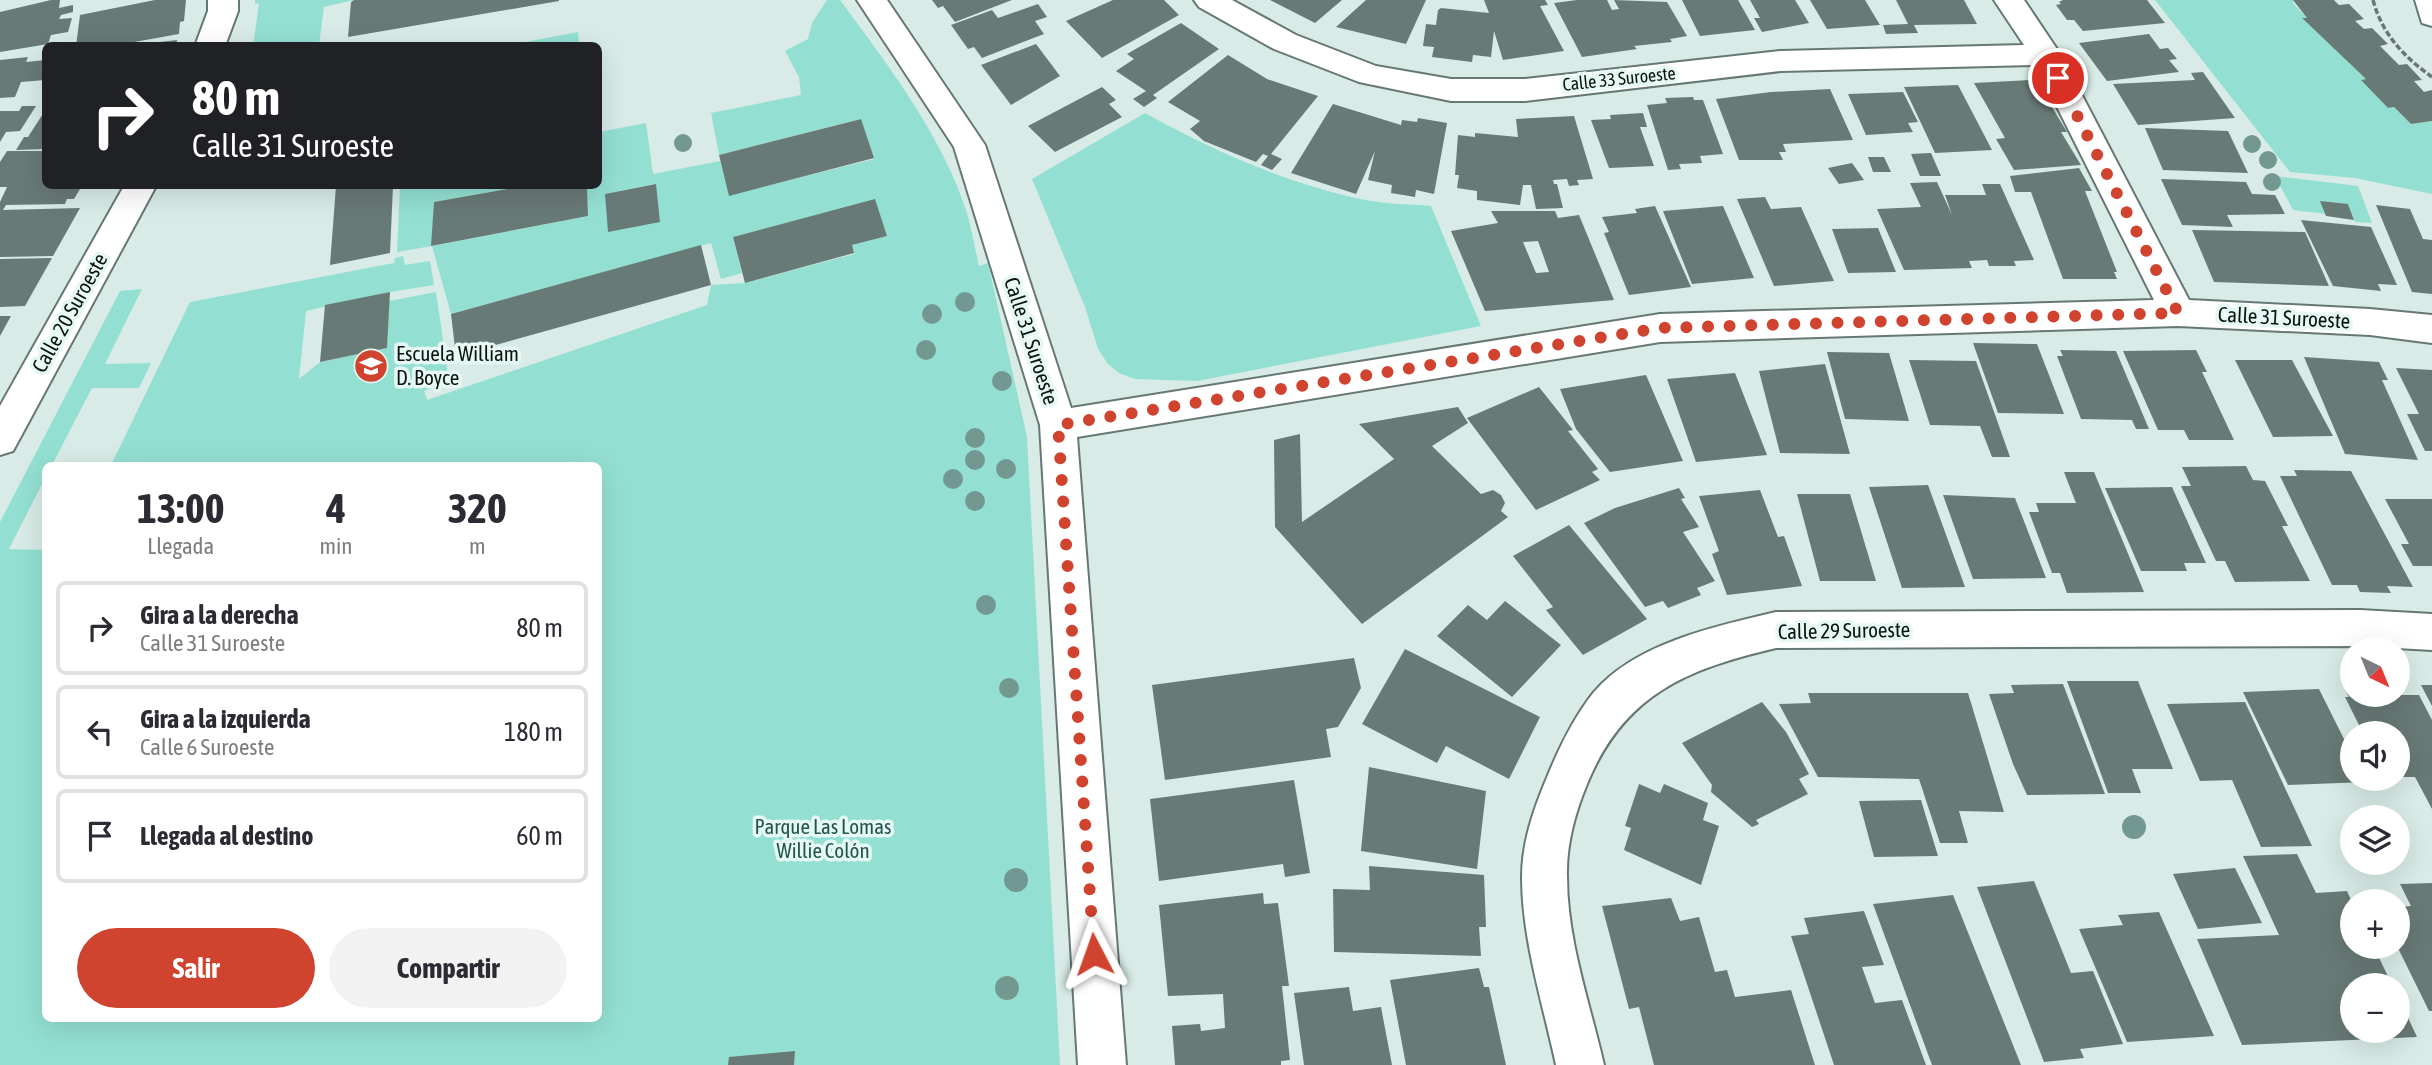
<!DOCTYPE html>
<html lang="es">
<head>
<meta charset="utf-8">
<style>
	:root { --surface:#fff; --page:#f2f2f3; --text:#2b2b33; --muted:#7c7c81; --line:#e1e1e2; --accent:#cf432f }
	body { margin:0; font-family:"Asap Condensed",sans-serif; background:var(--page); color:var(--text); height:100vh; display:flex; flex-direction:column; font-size:26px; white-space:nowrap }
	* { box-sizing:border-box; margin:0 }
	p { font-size:23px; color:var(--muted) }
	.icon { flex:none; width:38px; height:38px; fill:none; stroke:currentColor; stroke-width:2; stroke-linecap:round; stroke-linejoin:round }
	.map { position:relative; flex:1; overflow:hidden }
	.side { position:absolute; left:42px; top:462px; width:560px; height:560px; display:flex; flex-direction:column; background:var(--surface); border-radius:10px; box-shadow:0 7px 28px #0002 }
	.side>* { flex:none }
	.top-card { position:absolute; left:42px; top:42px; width:560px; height:147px; border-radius:10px; box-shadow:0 7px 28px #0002; background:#202124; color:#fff; overflow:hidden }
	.needle { width:46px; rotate:137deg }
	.fabs { position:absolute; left:2340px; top:637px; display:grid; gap:14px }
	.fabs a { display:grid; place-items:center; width:70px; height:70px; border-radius:50%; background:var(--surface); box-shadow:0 7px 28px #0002; font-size:35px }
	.pin { position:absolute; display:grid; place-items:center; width:60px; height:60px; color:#fff; margin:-30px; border:4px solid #fff; border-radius:50%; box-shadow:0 2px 7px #0007 }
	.me { position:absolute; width:77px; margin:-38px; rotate:356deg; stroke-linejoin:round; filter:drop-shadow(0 0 5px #0008) }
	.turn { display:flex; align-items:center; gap:24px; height:147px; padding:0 35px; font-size:32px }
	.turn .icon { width:91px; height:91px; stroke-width:2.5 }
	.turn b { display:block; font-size:49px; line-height:60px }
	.eta { display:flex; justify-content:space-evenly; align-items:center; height:119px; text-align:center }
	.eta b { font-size:42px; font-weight:700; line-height:49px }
	.primary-button { display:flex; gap:14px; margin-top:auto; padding:14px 35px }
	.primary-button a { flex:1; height:80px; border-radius:42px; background:var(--accent); color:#fff; font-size:28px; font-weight:700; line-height:80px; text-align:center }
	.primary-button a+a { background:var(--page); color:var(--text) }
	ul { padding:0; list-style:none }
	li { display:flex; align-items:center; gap:21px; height:94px; margin:0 14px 10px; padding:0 21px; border:4px solid var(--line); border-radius:10px }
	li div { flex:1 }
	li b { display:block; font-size:26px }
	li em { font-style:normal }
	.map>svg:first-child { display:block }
</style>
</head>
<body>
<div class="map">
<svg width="2432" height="1065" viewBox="0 0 2432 1065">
	<rect width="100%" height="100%" fill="#d8ebe7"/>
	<path fill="#93e0d2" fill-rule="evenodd" d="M255,0H354L324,7L319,45L253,46L259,3L255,4Z
		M827,0H840C888,65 942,135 967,213C972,230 975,249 979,266L988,263L1027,437L1060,1065H0V522L120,291L142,289L105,364L151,363L139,388H92L52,465L46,466L45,478L9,549L45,550L46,1018H598V466L111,465L190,302L394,263L395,258L403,256L405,265L430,261L434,285L390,292L306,311L299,379L320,362L387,348L389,301L436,292L449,382L424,391L427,400L707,305L711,285L745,283L854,254L852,245L887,236L874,200L733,237L742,273L721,279L711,243L451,314L432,246L397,252L400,186H524L434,202L432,246L588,216L587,186H598L599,132L646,123L653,174L720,161L730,195L874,159L860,119L719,155L711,113L801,95L799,77L785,51L808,39L812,23ZM655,184L660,221L605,194Z
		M2155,0H2294L2293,3L2307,18L2303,19L2366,79L2362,80L2388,108L2394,107L2411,124L2432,121V194L2355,178L2290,172Z
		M578,32L579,45H509Z
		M1145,113C1214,151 1283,182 1361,199C1383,204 1408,204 1431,206L1481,326L1197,381L1135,379L1119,373L1108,364L1098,349L1085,307L1032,179Z
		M2275,176L2358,186L2372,223L2355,222L2348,204L2326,214L2293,210Z"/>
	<path fill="#687a76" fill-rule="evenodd" d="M51,0H60L59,8L73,5V12L61,15L59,19L72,18L68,32L51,35L48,44L0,52V12Z
		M155,0H186L184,21L180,22L179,34L112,46H76L80,15Z
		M354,0H559V1L348,37L351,2Z
		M932,0H1012L955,22L943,6L938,8Z
		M1113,0H1164L1179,15L1102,58L1066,21Z
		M1270,0H1342L1315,23Z
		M1366,0H1426L1406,44L1336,27Z
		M1484,0H1545L1548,5L1540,6L1564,51L1503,60L1494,31L1491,57L1473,55L1472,62L1432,57L1434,47L1423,46L1426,24L1436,25L1438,10L1441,8L1489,13Z
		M1577,0H1607L1612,10L1619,9L1614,0L1667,2L1687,36L1670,39L1672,42L1634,46L1637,49L1582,57L1554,3Z
		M1682,0H1738L1755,30L1700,36Z
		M1750,0H1795L1809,23L1762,32L1754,18H1760Z
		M1810,0H1865L1880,25L1827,29Z
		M1896,0H1964L1977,24L1914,25L1918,33L1886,34L1883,25L1908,24Z
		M2063,0H2147L2165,23L2083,31L2074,20H2067L2056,5L2061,4L2059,2Z
		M2293,0H2334L2339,5L2349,4L2364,19L2355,21L2364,29L2372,28L2388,44L2380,46L2399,65L2407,64L2422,80L2414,81L2424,92L2432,90V121L2411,124L2394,107L2388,108L2361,80L2366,79L2302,18H2307Z
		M1038,4L1047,17L1035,21L1044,34L982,58L974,47L968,49L951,25L992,10L998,18Z
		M1181,23L1219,49L1153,95L1157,98L1144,107L1133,99L1146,91L1116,71L1134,59L1127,54Z
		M2149,34L2160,49L2168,48L2177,59L2169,60L2179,72L2107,81L2079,43Z
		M177,40L176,46H142V44Z
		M1036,44L1060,76L1011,105L981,65Z
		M1228,55L1267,79L1318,96L1271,154L1282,159L1272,170L1261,165L1268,156L1263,154L1256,162L1204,141L1190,129L1200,121L1168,102Z
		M28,57L26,62L46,60L45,80L21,82L15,97L0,98V60Z
		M2203,72L2235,118L2138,125L2113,84L2195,80L2191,73Z
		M2030,80L2034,87H2040L2067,132H2061L2081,165L2014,170L1996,139L2005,138L1974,83Z
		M1958,85L1992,150L1935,153L1904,87Z
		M1102,87L1116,100L1109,104L1122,117L1055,152L1028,126Z
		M1830,89L1853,140L1783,144L1786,152H1779L1783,160H1739L1716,99L1771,92Z
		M1903,92L1918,122L1908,123L1913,132L1866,135L1848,94Z
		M1693,97L1694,100H1703L1723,154L1700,156L1702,163L1679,164L1681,169L1668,170L1647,105L1667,103L1665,98Z
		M1333,104L1401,125L1402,120L1417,122L1418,118L1447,123L1434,194L1416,190L1415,197L1391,193L1392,185L1368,180L1375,151L1356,194L1291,173Z
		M22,106H36L20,131L6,132L0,142V111H19Z
		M46,109V149L16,150L24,137H28Z
		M1643,113L1647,127H1640L1654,166L1609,168L1591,120L1611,119L1610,115Z
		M1574,116L1593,179L1577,180L1579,185L1569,186L1567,179L1553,180L1554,184H1557L1563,208L1536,209L1531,185H1523L1520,205L1477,200V191L1457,188L1459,175H1455L1458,135L1475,137V133L1518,137L1516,119Z
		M861,119L874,158L729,196L719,155Z
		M2145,128L2228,131L2248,173L2163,170Z
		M7,151H46V186H76L74,189H80L74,199H67L65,204L6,205L3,210L80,208L53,256L0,257V202L7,187H0V162Z
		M1931,153L1941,176H1920L1911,154Z
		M1868,157H1884L1891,172H1873Z
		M1852,163L1864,180L1839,184L1828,168Z
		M2079,168L2092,191H2085L2117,272H2114L2117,279H2063L2031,192H2015L2010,176Z
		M2161,179L2246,182L2252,194L2275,195L2285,214L2227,215L2233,227L2182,225Z
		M1937,182L1952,215L1945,195H1986L1982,184H2000L2034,260L2014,261L2016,266H1989L1987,260L1969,261L1972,268L1904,270L1877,209L1921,207L1910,183Z
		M656,184L660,222L608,232L605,194Z
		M336,186H393L390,253L330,265Z
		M524,186H587L588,216L431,246L434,202Z
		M1765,197L1771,209L1801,207L1834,281L1774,286L1737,199Z
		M875,199L887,236L852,245L854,253L745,283L733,237Z
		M2320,201L2348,204L2354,220L2326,216Z
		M2376,205L2410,209L2423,239L2432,240V294L2412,292Z
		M1655,206L1691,287L1629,295L1604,233L1609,232L1602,217L1637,213L1635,209Z
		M1723,206L1754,278L1692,284L1663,211Z
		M1491,211H1555L1558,218L1579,215L1614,300L1485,311L1451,231L1498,223ZM1538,241L1549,272L1536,273L1523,242Z
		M2301,220L2371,227L2397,285L2378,284L2381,291L2333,286Z
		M1878,228L1896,272L1848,273L1832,229Z
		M2192,230L2305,232L2329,286L2214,282Z
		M701,245L711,285L456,356L451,314Z
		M52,258L25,306L0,307V259Z
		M390,292L387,348L320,362L325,305Z
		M0,316H11L0,336Z
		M1973,343L2037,344L2064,414L1998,413Z
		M2060,350L2116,351L2149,429H2136L2132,420L2081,419L2057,356H2063Z
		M2196,350L2207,372H2202L2234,440H2189L2184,430H2158L2123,351Z
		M1827,352L1889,353L1909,421L1845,419Z
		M2304,357L2379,362L2388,380H2382L2418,460L2345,454Z
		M1909,360L1976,361L2010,457H1992L1980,426L1930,425Z
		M2235,360H2292L2333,436L2273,437Z
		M1825,364L1850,454L1780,453L1759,371Z
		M2396,368L2432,370V451H2425L2407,414H2419Z
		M1735,373L1767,455L1696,462L1667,379Z
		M1646,375L1683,461L1610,472L1576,429L1560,389Z
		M1539,387L1573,430L1568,431L1598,469L1592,472L1600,480L1536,510L1467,418Z
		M1458,407L1468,423L1432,446L1481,494L1493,490L1501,495L1505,503L1501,511L1508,517L1362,624L1275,527L1274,440L1300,434L1302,522L1394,459L1359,424Z
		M2246,466L2253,480L2265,481L2288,526H2282L2310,581L2235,582L2225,561H2216L2181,486H2191L2182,467Z
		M2294,470L2351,471L2413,587L2387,586L2391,593L2360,592L2357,585H2332L2280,476H2297Z
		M2064,472H2094L2144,592L2067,593L2060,573H2052L2029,512H2039L2036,503H2076Z
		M1928,485L1965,587L1902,588L1869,487Z
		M2172,487L2206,563H2184L2187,571H2141L2105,488Z
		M1679,488L1685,498L1681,499L1699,527L1683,532L1715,581L1697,588L1701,595L1668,608L1663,601L1645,607L1584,523L1615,508Z
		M1760,490L1778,537L1784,536L1802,586L1727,595L1712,554L1719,551L1699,496Z
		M1797,494H1850L1876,581H1820Z
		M1943,495L2015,498L2046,578L1973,579Z
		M2385,499H2432V566H2413L2401,544H2409Z
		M1569,525L1647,619L1583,655L1546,610L1553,607L1513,556Z
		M1505,601L1561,645L1512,697L1437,636L1468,605L1487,620Z
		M1405,649L1540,717L1509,779L1446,746L1437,763L1362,724Z
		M1354,658L1361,688L1338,727L1326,729L1331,757L1165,780L1152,685Z
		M2067,681H2138L2173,769H2132L2141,793H2108Z
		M2063,684L2071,705L2105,794L2027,795L2013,764L1989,694L2014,693L2011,685Z
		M2421,685H2432V706Z
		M2319,689L2352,755V779H2364L2366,782L2288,785L2243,692Z
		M2345,690H2352V695H2398V690L2400,695H2419L2432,720V809L2415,777H2398V733H2363L2345,697H2349Z
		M1808,693H1968L2004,812L1959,811L1968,843H1940L1919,779L1818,777L1779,704L1811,703Z
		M1762,702L1786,732L1809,774L1799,779L1808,794L1756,820L1759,824L1752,827L1711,792L1712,785L1682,743Z
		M2245,702L2312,846L2261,847L2232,780L2200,781L2167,704Z
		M1369,767L1486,791L1477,869L1361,851Z
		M1294,780L1310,873L1285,877L1283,864L1159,881L1150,799Z
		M1639,784L1660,793L1664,784L1708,803L1703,820L1719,826L1701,885L1624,850L1631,828L1625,826Z
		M1921,800L1938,856L1874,857L1859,801Z
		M2297,854L2316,893L2347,891L2352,902V947H2374L2392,985H2352V1031H2398V996L2417,1037L2242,1045L2197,939L2279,935L2243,856Z
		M1369,866L1484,875L1486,927H1479L1481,956L1334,952L1333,889L1370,890Z
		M2235,868L2262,923L2198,929L2173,874Z
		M2034,881L2071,973L2093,971L2123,1044L2080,1049L2084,1058L2044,1062L1977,887Z
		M2432,883V1011H2429L2398,948V907L2411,906L2400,884Z
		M1263,893L1264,904L1278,903L1289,986H1282L1290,1060L1281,1061V1065H1175L1172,1026L1200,1024L1201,1031L1225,1028L1223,994L1168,996L1159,905Z
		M1953,895L2021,1065H1932L1873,904Z
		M1671,898L1680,921L1699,917L1715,972L1727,970L1735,997L1791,990L1815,1065H1654L1639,1007L1629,1009L1602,906Z
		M1864,911L1884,965L1862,967L1875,1003L1902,1000L1926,1065H1834L1791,936L1809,934L1804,918Z
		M2159,912L2214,1036L2127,1042L2079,929L2123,925L2118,915Z
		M1479,968L1484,987H1489L1506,1065H1406L1390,980Z
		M1349,987L1353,1011L1381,1007L1392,1065H1304L1294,993Z
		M795,1051L794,1065H728L729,1057Z"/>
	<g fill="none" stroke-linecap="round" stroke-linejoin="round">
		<g stroke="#677874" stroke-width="4">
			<path id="minor" d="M208,0H238V11L225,46H195L208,11Z
				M857,0H887L985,145L1071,408L1660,314L2154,300L2036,65L1781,71L1525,101H1451L1359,82L1274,49L1199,7L1194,0H1232L1296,35L1376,66L1451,79H1525L1781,51L2024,45L1994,0H2024L2061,55L2189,300L2370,309L2432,315V343L2370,335L2178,326L1660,342L1077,437L1126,1065H1078L1040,425L954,147Z
				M2415,0H2432V26L2422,23Z
				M124,186H156L13,451L0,455V406Z
				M2360,610L2432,614V650L2360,646L1776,648C1687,669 1624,694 1587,784C1575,813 1566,845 1567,877C1567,940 1590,1004 1604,1065H1556C1543,1004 1522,940 1522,877C1522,842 1534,808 1548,775C1560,746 1574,717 1594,692C1636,643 1716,626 1776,612Z"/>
		</g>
		<path stroke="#697673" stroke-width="3.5" stroke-dasharray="6 2.5" stroke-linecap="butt" d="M2373,0C2382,34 2404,57 2432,77"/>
		<use href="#minor" fill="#fff" fill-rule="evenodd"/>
	</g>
	<g fill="#739892">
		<circle cx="683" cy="143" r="9"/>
		<circle cx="2252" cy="144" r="9"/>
		<circle cx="2268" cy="160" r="9"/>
		<circle cx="2272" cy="182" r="9"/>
		<circle cx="965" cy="302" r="10"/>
		<circle cx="932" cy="314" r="10"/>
		<circle cx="926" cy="350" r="10"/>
		<circle cx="1002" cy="381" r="10"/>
		<circle cx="975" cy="438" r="10"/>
		<circle cx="975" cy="460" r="10"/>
		<circle cx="1006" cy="469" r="10"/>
		<circle cx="953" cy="479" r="10"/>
		<circle cx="975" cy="501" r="10"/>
		<circle cx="986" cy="605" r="10"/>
		<circle cx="1009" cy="688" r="10"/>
		<circle cx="2134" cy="827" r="12"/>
		<circle cx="1016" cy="880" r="12"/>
		<circle cx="1007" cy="988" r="12"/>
	</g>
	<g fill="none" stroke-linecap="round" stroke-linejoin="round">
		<path stroke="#cf432f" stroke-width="12" stroke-dasharray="0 21.6" d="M1094,954L1058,425L1660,328L2178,313L2058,78"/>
	</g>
	<defs>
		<g id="school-disc" transform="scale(1.75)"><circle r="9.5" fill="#cf432f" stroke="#e5f8f4"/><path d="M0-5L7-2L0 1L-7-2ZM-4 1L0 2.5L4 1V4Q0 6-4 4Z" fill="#fff"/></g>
	</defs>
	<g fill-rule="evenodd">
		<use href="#school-disc" x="371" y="366"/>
	</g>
	<g text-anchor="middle" stroke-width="7" stroke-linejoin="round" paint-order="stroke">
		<g font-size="18" fill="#0c1311" stroke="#e5f8f4">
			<text transform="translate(1619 79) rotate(-6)" y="6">Calle 33 Suroeste</text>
		</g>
		<g font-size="21" fill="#0c1311" stroke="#e5f8f4">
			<text transform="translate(70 313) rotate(-61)" y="7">Calle 20 Suroeste</text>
			<text transform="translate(2284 318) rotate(3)" y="7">Calle 31 Suroeste</text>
			<text transform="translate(1031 341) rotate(72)" y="7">Calle 31 Suroeste</text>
			<text transform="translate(1844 631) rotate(-1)" y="7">Calle 29 Suroeste</text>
		</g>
		<g font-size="21" fill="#0c1311" stroke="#e5f8f4" text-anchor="start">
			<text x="396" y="361">Escuela William<tspan x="396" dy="24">D. Boyce</tspan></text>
		</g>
		<g font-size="21" fill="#21554d" stroke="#e5f8f4">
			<text x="823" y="834">Parque Las Lomas<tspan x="823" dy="24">Willie Colón</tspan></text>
		</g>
	</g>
</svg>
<div class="fabs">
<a><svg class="needle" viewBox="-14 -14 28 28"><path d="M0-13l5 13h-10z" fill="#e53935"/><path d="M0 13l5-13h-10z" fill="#7c7c81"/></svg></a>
<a><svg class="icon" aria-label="sound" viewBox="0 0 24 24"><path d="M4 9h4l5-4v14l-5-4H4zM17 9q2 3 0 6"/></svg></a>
<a><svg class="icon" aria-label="layers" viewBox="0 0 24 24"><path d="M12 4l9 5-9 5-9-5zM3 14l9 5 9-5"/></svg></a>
<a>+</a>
<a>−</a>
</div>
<div class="pin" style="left:2058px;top:78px;background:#d93025"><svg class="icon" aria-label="arrive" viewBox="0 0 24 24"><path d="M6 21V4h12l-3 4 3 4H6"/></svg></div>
<svg class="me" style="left:1094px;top:954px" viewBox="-20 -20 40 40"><path d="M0-17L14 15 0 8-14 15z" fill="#cf432f" stroke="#fff" stroke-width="4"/></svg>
<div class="top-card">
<div class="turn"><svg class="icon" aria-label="right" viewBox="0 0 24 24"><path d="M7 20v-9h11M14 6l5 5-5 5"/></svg><div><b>80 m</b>Calle 31 Suroeste</div></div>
</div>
<section class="side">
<div class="eta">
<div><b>13:00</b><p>Llegada</p></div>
<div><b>4</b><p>min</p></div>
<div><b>320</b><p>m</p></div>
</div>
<ul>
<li><svg class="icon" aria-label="right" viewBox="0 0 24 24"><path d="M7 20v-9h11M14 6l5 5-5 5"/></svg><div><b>Gira a la derecha</b><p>Calle 31 Suroeste</p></div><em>80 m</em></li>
<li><svg class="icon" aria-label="left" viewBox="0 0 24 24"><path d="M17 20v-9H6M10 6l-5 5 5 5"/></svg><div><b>Gira a la izquierda</b><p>Calle 6 Suroeste</p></div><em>180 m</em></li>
<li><svg class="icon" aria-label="arrive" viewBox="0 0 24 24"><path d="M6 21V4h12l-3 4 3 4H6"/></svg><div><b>Llegada al destino</b></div><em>60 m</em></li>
</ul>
<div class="primary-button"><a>Salir</a><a>Compartir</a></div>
</section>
</div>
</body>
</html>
